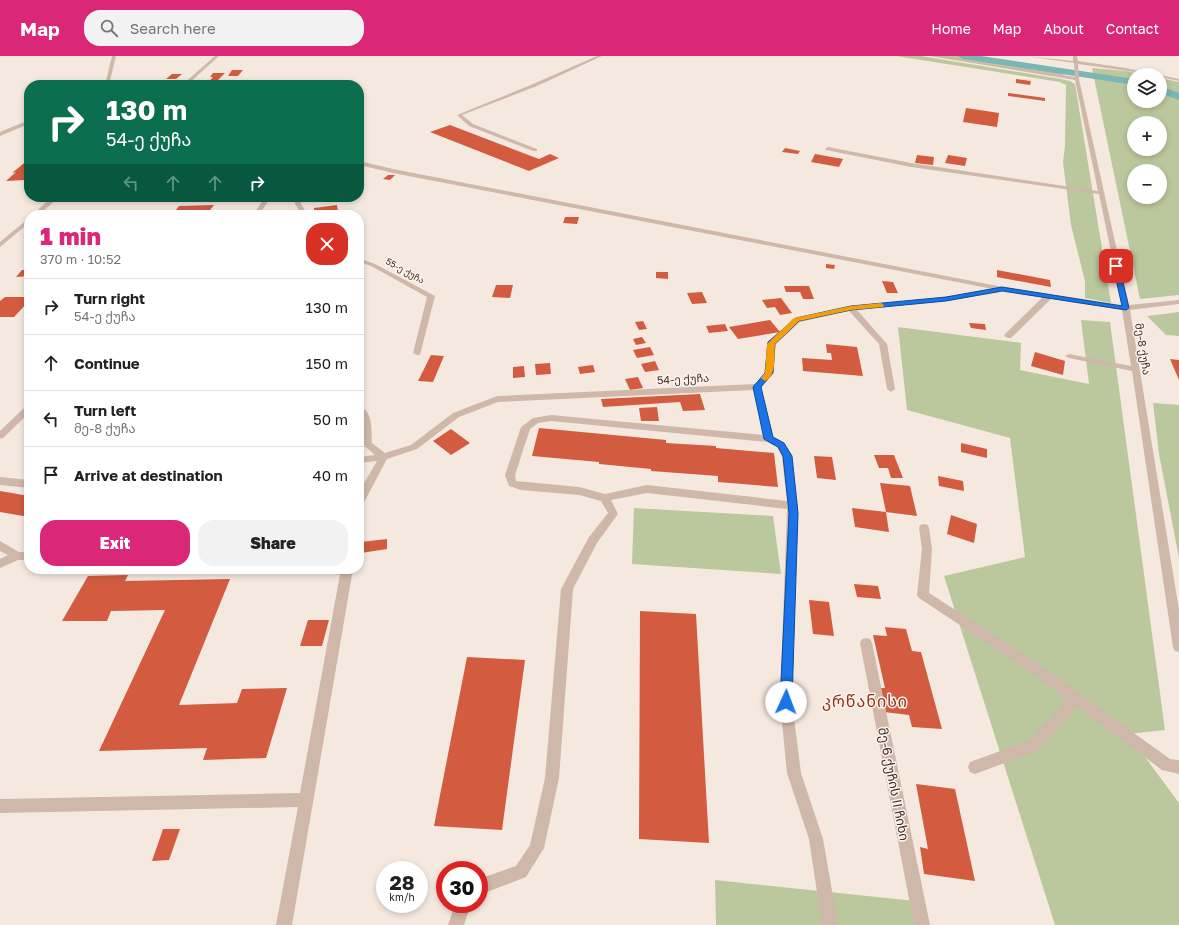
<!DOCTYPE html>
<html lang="en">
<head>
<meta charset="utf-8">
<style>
	:root { --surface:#fff; --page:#f2f2f2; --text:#222; --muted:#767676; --line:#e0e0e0; --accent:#db2777 }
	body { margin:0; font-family:"Golos Text","Noto Sans Georgian",sans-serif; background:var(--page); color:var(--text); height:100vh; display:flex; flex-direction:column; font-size:15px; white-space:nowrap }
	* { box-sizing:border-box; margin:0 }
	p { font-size:13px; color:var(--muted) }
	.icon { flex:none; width:22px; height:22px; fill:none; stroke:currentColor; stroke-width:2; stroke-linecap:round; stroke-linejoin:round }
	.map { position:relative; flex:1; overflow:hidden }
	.side { position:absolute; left:24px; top:154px; width:340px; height:364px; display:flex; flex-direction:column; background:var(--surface); border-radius:16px; box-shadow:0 2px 6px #0003 }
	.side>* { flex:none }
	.banner { position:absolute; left:24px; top:24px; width:340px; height:122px; border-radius:16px; box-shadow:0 2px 6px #0003; background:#0b6e4f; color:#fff; overflow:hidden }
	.controls { position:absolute; left:1127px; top:12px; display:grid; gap:8px }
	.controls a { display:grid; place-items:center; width:40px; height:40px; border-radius:50%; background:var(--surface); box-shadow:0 2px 6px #0003; font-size:20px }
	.speed { position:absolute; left:376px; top:805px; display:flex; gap:8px; font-size:20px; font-weight:700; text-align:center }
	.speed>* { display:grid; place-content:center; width:52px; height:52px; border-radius:50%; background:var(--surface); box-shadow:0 2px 6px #0003; line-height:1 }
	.speed small { font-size:10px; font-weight:400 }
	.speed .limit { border:6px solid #d22; background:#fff; color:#111 }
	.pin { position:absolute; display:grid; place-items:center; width:34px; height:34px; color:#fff; margin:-17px; border-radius:8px; box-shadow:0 2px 6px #0006 }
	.me { position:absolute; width:44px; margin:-22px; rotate:2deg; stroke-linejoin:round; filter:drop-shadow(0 0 3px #0008) }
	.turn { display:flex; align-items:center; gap:14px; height:84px; padding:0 16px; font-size:18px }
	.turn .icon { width:52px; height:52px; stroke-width:2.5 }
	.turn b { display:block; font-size:28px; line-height:34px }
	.lanes { display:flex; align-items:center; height:38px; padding:0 16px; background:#0003; justify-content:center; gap:20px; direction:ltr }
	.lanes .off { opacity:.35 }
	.round { display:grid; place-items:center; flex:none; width:42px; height:42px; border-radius:16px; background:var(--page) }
	.headline { display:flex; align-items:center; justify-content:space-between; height:68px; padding:0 16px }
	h1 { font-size:24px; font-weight:800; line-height:30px; color:var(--accent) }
	.cta { display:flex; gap:8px; margin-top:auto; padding:8px 16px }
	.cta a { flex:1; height:46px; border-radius:16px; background:var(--accent); color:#fff; font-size:16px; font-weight:800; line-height:46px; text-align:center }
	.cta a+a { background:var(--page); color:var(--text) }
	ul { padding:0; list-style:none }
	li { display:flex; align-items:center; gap:12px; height:56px; padding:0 16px; border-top:1px solid var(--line) }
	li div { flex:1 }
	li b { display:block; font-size:15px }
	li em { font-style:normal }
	header { display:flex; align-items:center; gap:24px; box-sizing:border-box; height:56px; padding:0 20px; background:var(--accent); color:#fff }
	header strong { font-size:19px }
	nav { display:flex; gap:22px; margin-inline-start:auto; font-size:14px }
	.search { width:280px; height:36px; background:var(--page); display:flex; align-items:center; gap:10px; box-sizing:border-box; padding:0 14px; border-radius:16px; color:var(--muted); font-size:15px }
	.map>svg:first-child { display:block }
</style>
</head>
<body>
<header>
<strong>Map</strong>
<div class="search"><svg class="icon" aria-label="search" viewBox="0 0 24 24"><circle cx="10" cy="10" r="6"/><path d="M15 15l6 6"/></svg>Search here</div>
<nav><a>Home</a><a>Map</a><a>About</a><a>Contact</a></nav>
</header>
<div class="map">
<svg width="1179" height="869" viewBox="0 0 1179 869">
	<rect width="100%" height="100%" fill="#f5e9df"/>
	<path fill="#bbc79d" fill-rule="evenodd" d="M896,0H921L1061,23L1070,25L1075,28L1111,247L1085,242V225L1071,169L1063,106L1065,89L1066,29L1060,26Z
		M936,0H964L1064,17L1062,21Z
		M1092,12L1126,15L1146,19H1134V45H1160V22L1179,26V239L1140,243ZM1134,67H1160V93H1134ZM1134,115H1160V141H1134Z
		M1179,256V280L1166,279L1147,260Z
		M1081,264L1110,266L1165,674L1128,678L1179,747V869H1055L944,520L1025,501L1010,382L907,354L898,271L1021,287L1020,314L1089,328Z
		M1153,347L1179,349V502L1159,398Z
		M634,452L773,460L781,518L632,508Z
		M715,824L915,845L919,869H716Z"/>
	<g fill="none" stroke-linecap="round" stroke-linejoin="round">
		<path fill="#7ab6b5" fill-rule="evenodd" d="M958,0H981L1134,23V29L963,3Z
			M1160,30L1179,37V44L1160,37Z"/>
	</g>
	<path fill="#d25b40" d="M232,14H243L238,20H228Z
		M213,17H225L216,26H224L221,29H206L213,21H210Z
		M172,18H182L176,23H166Z
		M1016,23L1031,25L1030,29L1016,27Z
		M1008,37L1045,42V45L1008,40Z
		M966,52L999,57L997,71L963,66Z
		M450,69L539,103L550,98L559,102L529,115L430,76Z
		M785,92L800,95L798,98L782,96Z
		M815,98L843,103L839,111L811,106Z
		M917,99L934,101L933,109L915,107Z
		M948,99L967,102L965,110L945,107Z
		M29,103V121L26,124L6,125L16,116L12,117Z
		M388,119H395L390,124L383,123Z
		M214,149L206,159H172L179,150Z
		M337,149L338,155L331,156V159H314V152Z
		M565,161H579L577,168L563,167Z
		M826,208L835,209L834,213L826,212Z
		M22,214H29V220L16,221Z
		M997,214L1050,224L1051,231L997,221Z
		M656,216H668V223L656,222Z
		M882,225L893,226L898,237H887Z
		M496,229H513L510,242L492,241Z
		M784,230H809L814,243H803L800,236H786Z
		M702,236L707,247L692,248L687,237Z
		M5,241H29V245L14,261H0V245Z
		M781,242L792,257L780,259L775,251L767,252L762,244Z
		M770,264L780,276L738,283L729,271Z
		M643,265L647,273L639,274L635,266Z
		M969,267L985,268L986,274L971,272Z
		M725,268L728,275L709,277L706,270Z
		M642,281L646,287L636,289L633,283Z
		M826,288L857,291L863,320L803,315L802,302L832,304L831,297H827Z
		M650,291L654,299L637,302L633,294Z
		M1035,296L1065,305L1063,319L1031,310Z
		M431,299L444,300L433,326L418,325Z
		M1170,303L1179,304V324Z
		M655,305L659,314L645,316L641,308Z
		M550,307L551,318L536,319L535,308Z
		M593,309L595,316L580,318L578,311Z
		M524,310L525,321L513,322V311Z
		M638,321L643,332L630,334L625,323Z
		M700,338L705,354L683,355L680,346L603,351L601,343Z
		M657,351L659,365H641L639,352Z
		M539,372L666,384V387L716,390V392L774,397L778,431L718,426V420L651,415V413L599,408V406L532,400Z
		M451,373L470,387L451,399L433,385Z
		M961,387L987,393V402L961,396Z
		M874,399H894L903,422H891L888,412H879Z
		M814,400L832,401L836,424L817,422Z
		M938,420L963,425L964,435L939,430Z
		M880,427L910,430L917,460L886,456Z
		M0,435L29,440V461L0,456Z
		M852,452L886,456L889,476L855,471Z
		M951,459L977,468L974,487L947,478Z
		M387,483V493L361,497V486Z
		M128,519L125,525L230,523L179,649L237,647L242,633L287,632L266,702L203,704L207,692L99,695L165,554L111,555L107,565H62L88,520Z
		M854,528L878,530L881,543L857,541Z
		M809,544L829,546L834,580L813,578Z
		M640,555L696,558L709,787L639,783Z
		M308,564H329L322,590H300Z
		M885,571L906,573L912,595L921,596L942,673L912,671L909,659L884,656L879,632H885L873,579L887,580Z
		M467,601L525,604L502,774L434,770Z
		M916,728L955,733L975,825L924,818L920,791L928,793Z
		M163,773H180L169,804L152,805Z"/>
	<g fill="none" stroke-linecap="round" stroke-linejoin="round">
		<path fill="#cfb8a9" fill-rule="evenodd" d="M112,0H116L109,29H105Z
			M215,0H219L187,29H182Z
			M597,0H602L537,30L462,59L473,68L537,93V95H533L469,70L457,59L533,28Z
			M930,0H940L1075,21L1074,7L1026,0L1073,5V0H1077L1078,5L1126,12L1157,19L1078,8L1079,23L1129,249L1179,244V248L1130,254L1179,554V596L1175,595L1173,591L1132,315L1069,302L1065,300L1069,298L1131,310L1122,254L1051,243L1011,282H1008L1004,280L1005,278L1043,241L998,234V237H995L946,245L857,254L887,288L895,333L891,336L887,333L879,288L849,255L800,266L775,289L773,317L761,331L773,381L784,387L792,401L798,450L792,646L801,717L823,783L838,869H822L809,783L787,717L780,646L787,453L647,437L611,444L618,458L597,487L573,533L559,722L544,792L526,821L479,839V823L516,810L530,789L545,722L561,533L589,481L608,457L601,445L579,439L521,434L509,430L505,419L521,371L533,362L551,359L764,379L753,334L498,346L459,361L417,393L387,403L363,448L359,449V436L377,405L359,407V401L375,399L362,388V362L359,359V350C374,355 371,375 372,387L385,397L411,389L453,357L497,340L755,328L765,317L767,288L794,262H797L851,250L946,241L993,233L393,117L359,109V105L393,113L1003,231L1122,249L1099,138L911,111L826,94L825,93L828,91L911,107L1098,135L1075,24ZM551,365L767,386L777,391L782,401L787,445L647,429L605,438L579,431L516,425L515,419L530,373L538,367Z
			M1159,19H1160L1179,23V25L1160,21Z
			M29,64V68L0,80V76Z
			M52,141H59L39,159H32Z
			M265,141H271L259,159H253Z
			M295,141H301V148L308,159H302L295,148Z
			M29,162V167L0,191V186Z
			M359,202L375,208L435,240L420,299H417L413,297L427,241L371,210L359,206Z
			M29,349V357L3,382L0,383V375L26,350Z
			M0,421L29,424V432L0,429Z
			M924,468L928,469L929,472L932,493L929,537L1033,604L1170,703L1179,704V718L1162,714L1075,649L1073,657L1037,695L975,718L970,716L968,711L970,706L1028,685L1062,650L1064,641L1025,612L919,542L917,539L922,493L919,472L920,469Z
			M0,485L19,496H29V504H18L0,512V503L8,499L0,495Z
			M341,513H353L292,869H276L298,751L0,757V743L300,737Z
			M866,582L870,583L872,587L930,869H914L860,587L862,583Z
			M455,848H471L464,869H448Z"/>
	</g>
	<path fill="#1a73e8" stroke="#114b97" d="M1116,208L1119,210L1129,252L1126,254L1002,235L946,245L851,254L799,265L775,288L773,317L761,331L773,381L784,387L792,400L798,457L792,646L790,650L786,651L782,650L780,646L789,457L783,400L778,391L764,383L753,331L765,317L768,286L796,262L851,250L946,241L1002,231L1122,250L1113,210Z"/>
	<path fill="#f59e0b" d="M881,247L884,249L883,251L851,254L799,265L775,288C774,299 777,320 765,325L761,322L765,317L767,288L794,262L851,250Z"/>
	<g text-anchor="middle" stroke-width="3" stroke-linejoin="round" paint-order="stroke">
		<g font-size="9" fill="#3c2e29" stroke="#fcf4ec">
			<text transform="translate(405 215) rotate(29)" y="3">55-ე ქუჩა</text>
		</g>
		<g font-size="11" fill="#3c2e29" stroke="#fcf4ec">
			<text transform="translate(1143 293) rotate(81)" y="4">მე-8 ქუჩა</text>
			<text transform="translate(683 323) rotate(-3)" y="4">54-ე ქუჩა</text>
		</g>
		<g font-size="13" fill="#3c2e29" stroke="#fcf4ec">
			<text transform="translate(894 728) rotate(79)" y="5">მე-6 ქუჩის II ჩიხი</text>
		</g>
		<g font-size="16" letter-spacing="1" fill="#942f19" stroke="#fcf4ec">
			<text x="865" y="651">კრწანისი</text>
		</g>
	</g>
</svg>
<div class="controls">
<a><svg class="icon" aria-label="layers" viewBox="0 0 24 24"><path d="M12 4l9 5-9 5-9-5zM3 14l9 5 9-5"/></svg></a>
<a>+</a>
<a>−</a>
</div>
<div class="speed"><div>28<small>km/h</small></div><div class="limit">30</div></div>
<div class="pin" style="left:1116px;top:210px;background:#d93025"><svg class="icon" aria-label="arrive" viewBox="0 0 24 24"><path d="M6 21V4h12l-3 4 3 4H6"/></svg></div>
<svg class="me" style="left:786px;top:646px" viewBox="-20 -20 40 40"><circle r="19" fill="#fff"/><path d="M0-13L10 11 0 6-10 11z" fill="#1a73e8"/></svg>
<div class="banner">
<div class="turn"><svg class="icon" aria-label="right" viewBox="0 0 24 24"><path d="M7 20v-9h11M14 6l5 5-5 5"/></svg><div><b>130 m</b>54-ე ქუჩა</div></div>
<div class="lanes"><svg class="icon off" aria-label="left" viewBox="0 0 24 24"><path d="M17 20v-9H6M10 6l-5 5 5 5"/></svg><svg class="icon off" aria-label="ahead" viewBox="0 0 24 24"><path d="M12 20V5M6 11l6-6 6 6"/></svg><svg class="icon off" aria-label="ahead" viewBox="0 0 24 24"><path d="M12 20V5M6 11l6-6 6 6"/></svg><svg class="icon" aria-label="right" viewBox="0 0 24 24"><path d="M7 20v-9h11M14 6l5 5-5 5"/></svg></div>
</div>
<section class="side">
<div class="headline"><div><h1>1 min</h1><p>370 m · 10:52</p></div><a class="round" style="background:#d93025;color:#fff"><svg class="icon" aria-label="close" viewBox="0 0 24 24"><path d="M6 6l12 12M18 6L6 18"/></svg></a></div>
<ul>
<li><svg class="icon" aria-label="right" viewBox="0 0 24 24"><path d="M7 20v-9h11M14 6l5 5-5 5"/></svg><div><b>Turn right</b><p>54-ე ქუჩა</p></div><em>130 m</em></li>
<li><svg class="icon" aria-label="ahead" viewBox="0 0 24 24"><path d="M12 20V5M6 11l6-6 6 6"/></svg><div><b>Continue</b></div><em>150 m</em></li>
<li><svg class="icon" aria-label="left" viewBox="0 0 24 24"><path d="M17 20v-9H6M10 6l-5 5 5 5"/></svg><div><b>Turn left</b><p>მე-8 ქუჩა</p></div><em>50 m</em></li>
<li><svg class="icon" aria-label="arrive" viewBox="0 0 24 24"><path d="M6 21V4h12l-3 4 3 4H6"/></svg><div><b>Arrive at destination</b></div><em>40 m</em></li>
</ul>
<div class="cta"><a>Exit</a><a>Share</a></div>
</section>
</div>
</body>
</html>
